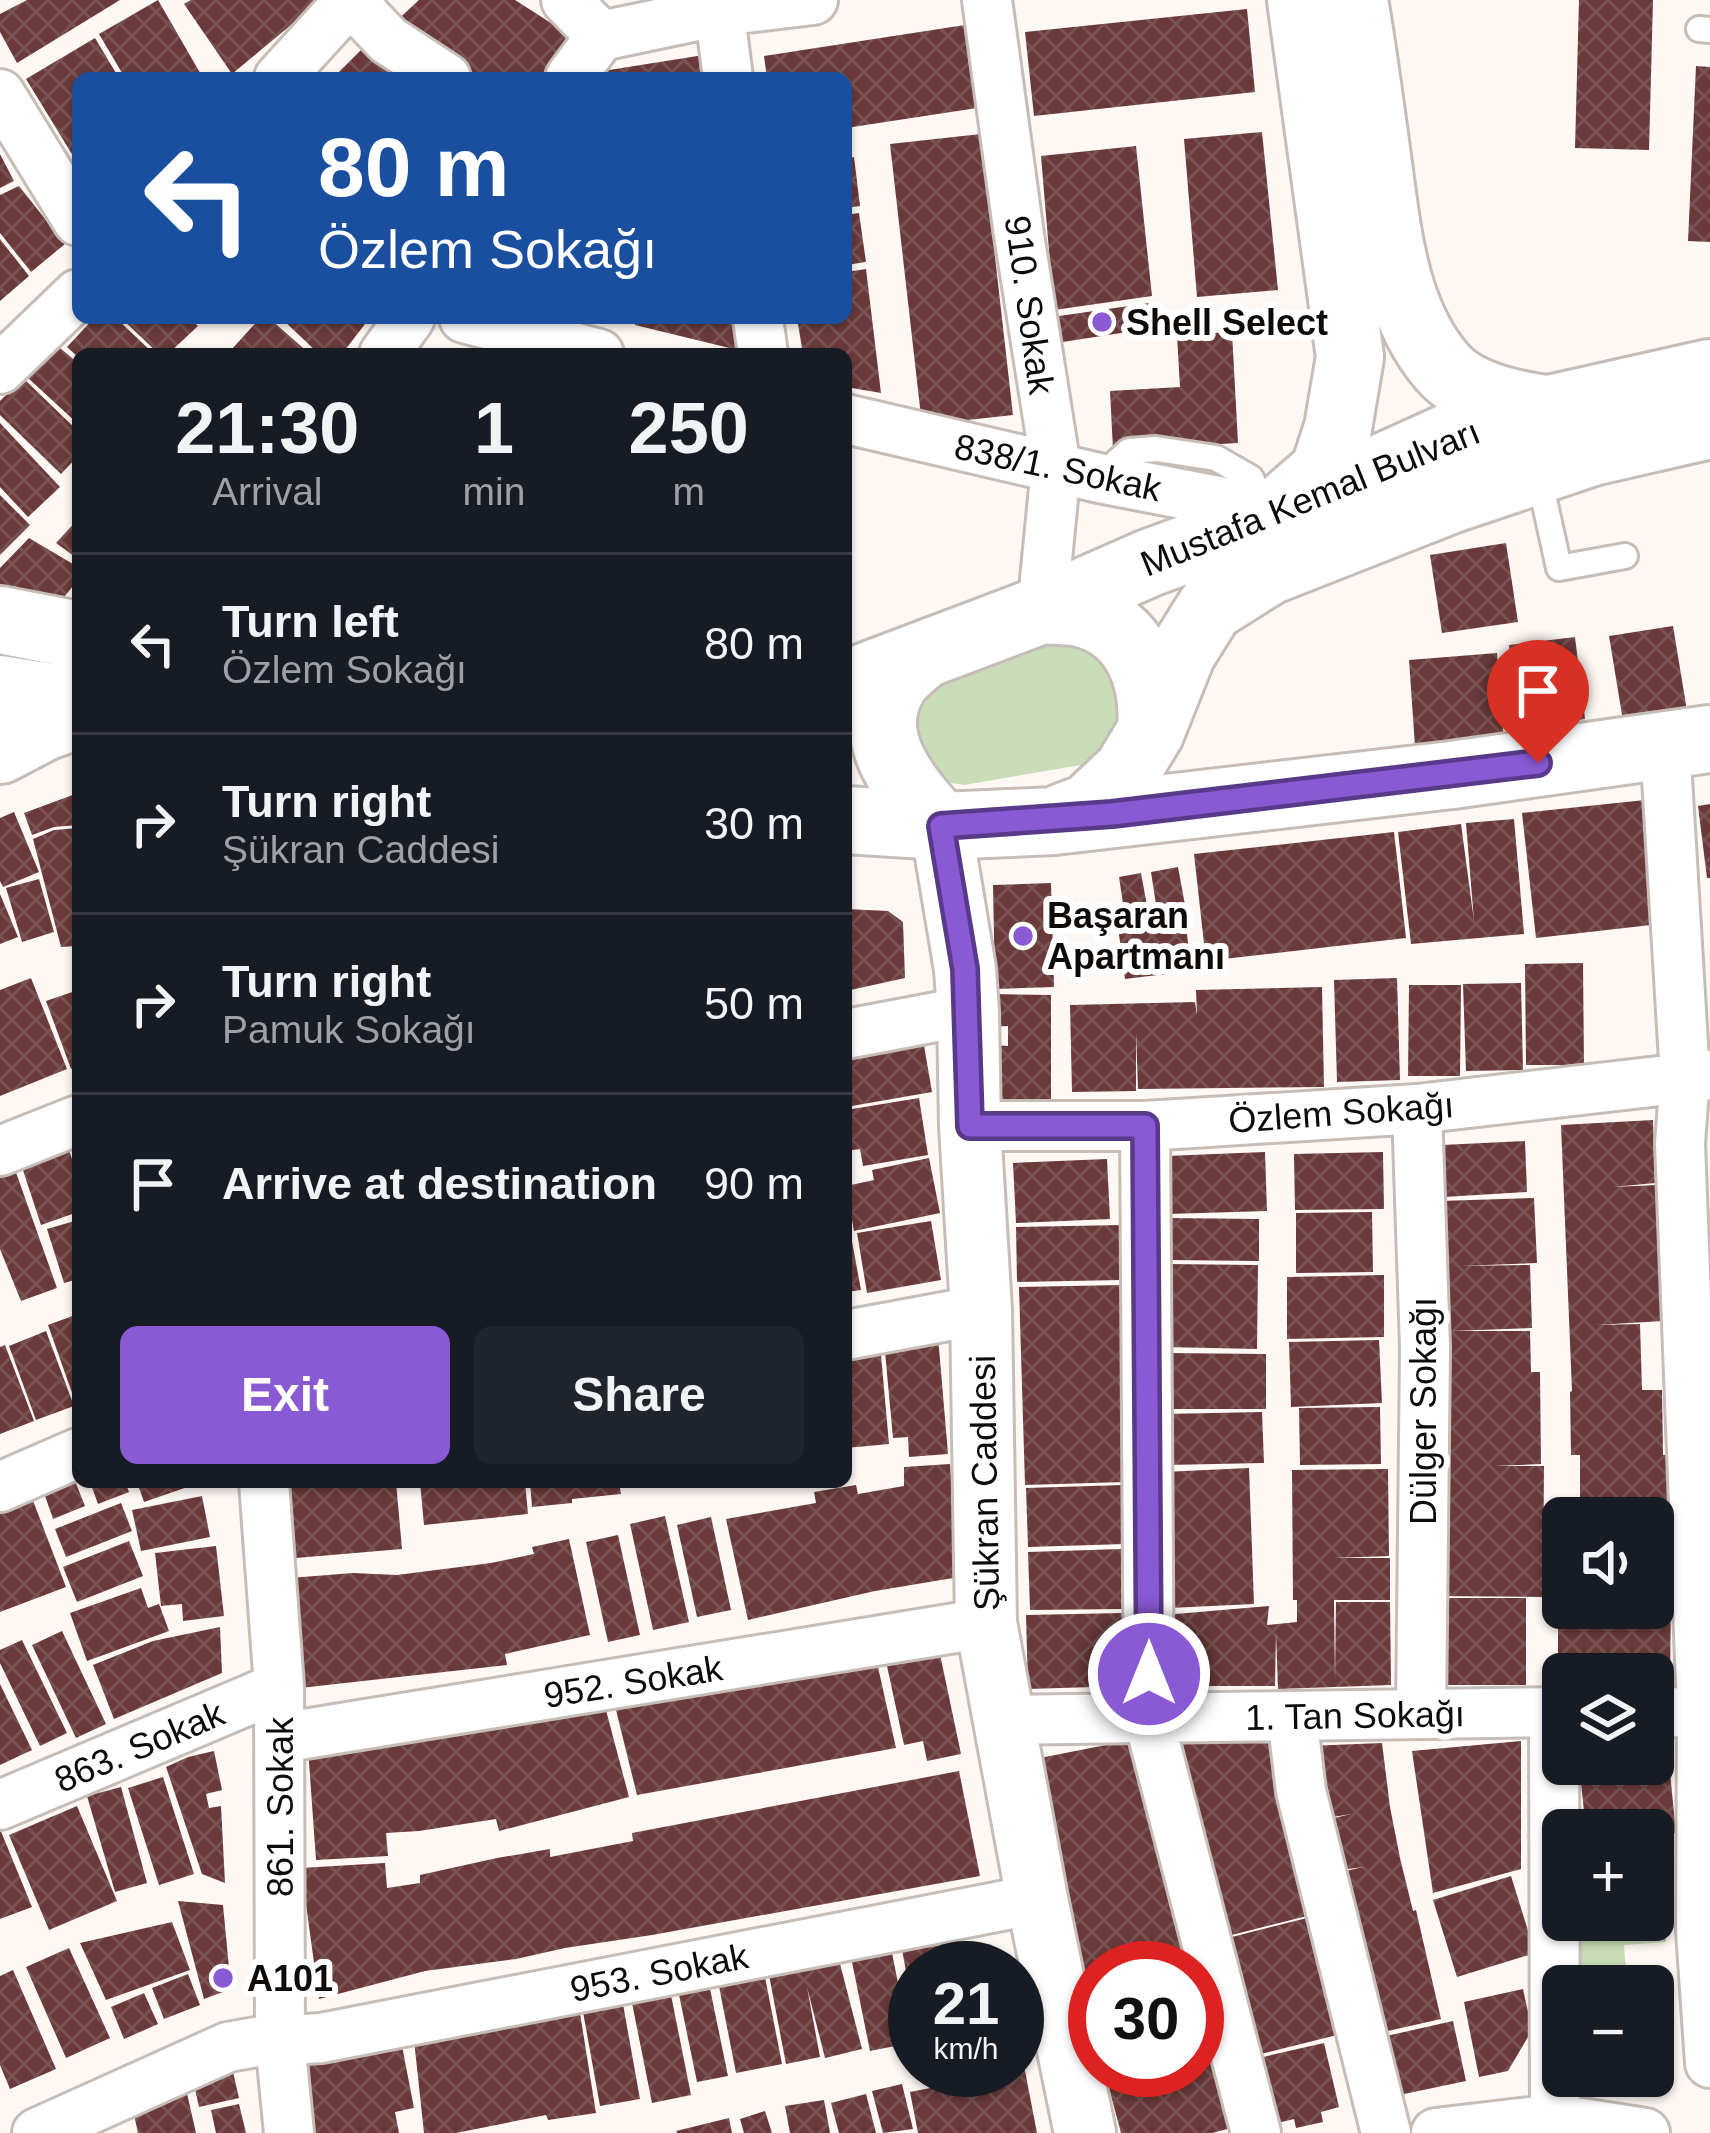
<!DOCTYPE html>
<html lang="en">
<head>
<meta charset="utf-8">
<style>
	:root { --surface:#171b24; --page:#20242c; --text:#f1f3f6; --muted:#9ea1a6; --line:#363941; --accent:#895ad4 }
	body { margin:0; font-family:Helvetica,sans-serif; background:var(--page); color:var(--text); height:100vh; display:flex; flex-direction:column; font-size:45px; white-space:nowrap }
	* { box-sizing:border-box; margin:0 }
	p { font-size:39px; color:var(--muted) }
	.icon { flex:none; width:66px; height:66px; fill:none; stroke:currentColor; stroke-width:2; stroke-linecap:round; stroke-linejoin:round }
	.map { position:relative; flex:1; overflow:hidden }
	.panel { position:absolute; left:72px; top:348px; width:780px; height:1140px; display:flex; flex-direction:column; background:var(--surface); border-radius:18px; box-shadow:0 3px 9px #0004 }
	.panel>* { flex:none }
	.banner { position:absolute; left:72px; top:72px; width:780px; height:252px; border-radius:18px; box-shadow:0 3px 9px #0004; background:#1a4fa0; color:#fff; overflow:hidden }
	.fabs { position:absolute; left:1542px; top:1497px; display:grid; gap:24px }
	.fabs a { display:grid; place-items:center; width:132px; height:132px; border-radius:18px; background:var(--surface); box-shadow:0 3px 9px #0004; font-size:60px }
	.speed { position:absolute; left:888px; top:1941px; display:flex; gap:24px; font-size:60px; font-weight:700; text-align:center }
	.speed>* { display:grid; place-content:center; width:156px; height:156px; border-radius:50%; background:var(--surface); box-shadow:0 3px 9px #0004; line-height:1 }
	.speed small { font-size:30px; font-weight:400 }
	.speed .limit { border:18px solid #d22; background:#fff; color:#111 }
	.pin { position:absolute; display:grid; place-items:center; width:102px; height:102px; color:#fff; margin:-123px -51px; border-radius:50% 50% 50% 0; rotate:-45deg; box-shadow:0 0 12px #0007 }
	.pin .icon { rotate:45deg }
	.me { position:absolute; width:132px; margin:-66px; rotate:0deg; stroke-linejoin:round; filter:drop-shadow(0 0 9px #0008) }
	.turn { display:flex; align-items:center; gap:42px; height:252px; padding:0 48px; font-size:54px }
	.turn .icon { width:156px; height:156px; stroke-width:2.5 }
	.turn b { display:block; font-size:84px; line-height:102px }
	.eta { display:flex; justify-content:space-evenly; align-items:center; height:204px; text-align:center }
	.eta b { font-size:72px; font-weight:600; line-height:84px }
	.action { display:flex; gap:24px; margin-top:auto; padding:24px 48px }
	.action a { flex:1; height:138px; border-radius:18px; background:var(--accent); color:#fff; font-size:48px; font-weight:600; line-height:138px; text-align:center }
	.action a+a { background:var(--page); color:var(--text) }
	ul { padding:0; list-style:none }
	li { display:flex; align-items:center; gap:36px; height:180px; padding:0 48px; border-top:3px solid var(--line) }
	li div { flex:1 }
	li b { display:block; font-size:45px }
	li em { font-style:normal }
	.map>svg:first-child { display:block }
</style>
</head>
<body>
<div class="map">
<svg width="1710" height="2133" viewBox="0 0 1710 2133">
	<defs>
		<pattern id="park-tufts" width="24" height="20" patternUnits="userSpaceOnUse" patternTransform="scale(3)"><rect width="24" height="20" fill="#c9ddb8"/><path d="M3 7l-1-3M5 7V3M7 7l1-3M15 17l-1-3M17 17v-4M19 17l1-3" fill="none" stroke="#abbc9d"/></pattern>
		<pattern id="building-cross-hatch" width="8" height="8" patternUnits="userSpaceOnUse" patternTransform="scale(3)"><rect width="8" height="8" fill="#693a39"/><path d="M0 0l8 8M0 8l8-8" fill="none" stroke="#795352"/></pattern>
	</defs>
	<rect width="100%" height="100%" fill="#fef8f4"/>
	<path fill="#c9ddb8" d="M1060,641C1132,660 1128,683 1115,748L1087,764L964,785L939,781L919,756L913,723L922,697L951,677Z"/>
	<path fill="url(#park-tufts)" d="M1653,1847H1659L1666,1942L1624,1945L1627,1986H1577L1573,1920H1653Z"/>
	<path fill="url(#building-cross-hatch)" d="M27,0H120L17,63L0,32V14Z
		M158,0L203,78H125L99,34Z
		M191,0H321L232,74L184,4Z
		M419,0H515L573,37L543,78H483L391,26Z
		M1579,0H1653L1649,150L1575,148Z
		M1247,9L1255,92L1034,116L1025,32Z
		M965,25L977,108L846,128V78H767L764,56Z
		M95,38L119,78H78V164L26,79Z
		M363,48L412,78H333Z
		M710,54L714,78H604L603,71Z
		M1696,66L1710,67V242L1688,241Z
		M1262,132L1278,290L1197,297L1184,139Z
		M981,134L1013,415L922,425L890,144Z
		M1136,146L1152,296L1054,310L1041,156Z
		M0,154L14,181L0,188Z
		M854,157L860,206L846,208V158Z
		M19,186L65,244L31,272L0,233V195Z
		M859,213L866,262L846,265V215Z
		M0,239L29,276L0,301Z
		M866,269L881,393L846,387V354H803L797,318H846V272Z
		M1150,303L1153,323L1133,326L1134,331L1056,343L1052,317Z
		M94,318H116L154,354H78V357L67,347Z
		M121,318H189L198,326L168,354H159Z
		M260,318H269L310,354H237L232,349Z
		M281,318H357L365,324L342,354H319Z
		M634,318H748L754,354L635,325Z
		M1232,332L1238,443L1113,450L1110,391L1180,387L1177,335Z
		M60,348L78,363V424L28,378Z
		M23,378L78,431V456L61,474L0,415V401Z
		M0,423L60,487L28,517L0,487Z
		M0,495L30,525L0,555Z
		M78,519V559L56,543Z
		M29,538L78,567V580L46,619L0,605V568Z
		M1506,543L1518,622L1442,633L1430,555Z
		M1673,626L1690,729L1626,739L1609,636Z
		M1575,637L1585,719L1518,727L1509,645Z
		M1497,653L1505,754L1416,761L1409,660Z
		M78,793V825L54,827L32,835L24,813Z
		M1645,800L1660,924L1536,938L1522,813Z
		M1710,804V878H1707L1698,806Z
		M14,812L39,872L3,887L0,881V818Z
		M1514,819L1524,934L1411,944L1398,832L1461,824L1474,921L1466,823Z
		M78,828V946L61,947L33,839L54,830Z
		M1394,832L1406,938L1206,961L1194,854Z
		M1178,867L1185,905L1157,911L1151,872Z
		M1141,873L1147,906L1124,910L1119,877Z
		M39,879L54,932L22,942L6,888Z
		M1051,883L1054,987L995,989L993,885Z
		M0,894L18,937L0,944Z
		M846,909L888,911L903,922L905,978L846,991Z
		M1150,911L1151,919L1185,916L1191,971L1125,979L1118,927L1131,926L1130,914Z
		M1583,963L1584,1065H1526L1525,964Z
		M31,978L67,1069L0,1096V990Z
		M1397,978L1400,1080L1337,1082L1334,980Z
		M1521,983L1523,1070L1466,1071L1463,984Z
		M1409,985H1461L1460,1076H1408Z
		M1322,987L1324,1087L1138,1089L1136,1032V1091L1072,1092L1070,1005L1195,1002L1197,1015L1196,990Z
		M78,990V1066L71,1069L46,1001Z
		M992,994L1051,995V1103L994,1104L993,1045L1008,1046V1026L993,1027Z
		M922,1034L932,1092L846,1107V1047Z
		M919,1098L928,1155L863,1166L860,1149L846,1151V1110Z
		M1653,1120L1655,1183L1613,1187L1657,1185L1663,1321L1596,1325L1640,1324L1642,1390H1662L1663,1455L1674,1454V1520L1580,1518V1455H1571L1570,1392L1572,1391L1561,1125Z
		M66,1141L78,1177V1212L41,1225L19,1158Z
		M1525,1141L1527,1192L1444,1197L1442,1145Z
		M1265,1152L1267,1211L1168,1214L1166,1156Z
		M1383,1152L1384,1209L1295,1210L1294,1154Z
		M929,1158L940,1213L854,1231L846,1186L874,1180L872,1170Z
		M1107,1159L1110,1219L1016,1223L1013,1163Z
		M13,1164L57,1288L21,1301L0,1249V1169Z
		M1534,1198L1537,1263L1459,1266L1530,1265L1532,1328L1451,1331H1530L1531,1372H1540L1541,1464L1494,1466H1544L1543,1597L1436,1596L1440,1201Z
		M1372,1212L1373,1272L1296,1273V1213Z
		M1167,1218L1259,1219V1261L1167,1260Z
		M78,1220V1279L64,1283L47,1229Z
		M846,1220H848L861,1290L846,1292Z
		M931,1221L941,1280L867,1293L857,1233Z
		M1122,1225V1280L1017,1282L1016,1227Z
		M1167,1264L1258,1265L1257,1349L1164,1347Z
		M1384,1275V1337L1287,1339V1277Z
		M1121,1285L1125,1482L1025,1485L1019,1287Z
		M78,1314V1407H77L48,1325Z
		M46,1331L74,1406L36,1420L9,1346Z
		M938,1336L948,1454L909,1457L908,1437L893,1438L884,1341Z
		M1379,1340L1382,1403L1291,1407L1289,1342Z
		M5,1345L34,1421L0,1434V1347Z
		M1165,1353L1266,1354V1409H1165Z
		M881,1355L889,1444L846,1448V1358Z
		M1380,1407L1381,1464L1300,1465L1299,1408Z
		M1262,1412L1264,1463L1166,1465L1164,1414Z
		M950,1464L959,1577L875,1591L748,1620L726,1519L816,1503L814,1492L856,1485L858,1494L904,1486V1467Z
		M1249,1468L1254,1604L1169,1608L1164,1472Z
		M1388,1469L1389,1556L1333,1558H1390V1600H1334L1335,1680L1336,1602H1390L1391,1685L1278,1689L1276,1632L1275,1686H1170L1164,1615L1269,1606L1267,1625L1297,1622V1600H1293L1292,1470Z
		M75,1481L85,1506L53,1519L44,1493Z
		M90,1482H125L129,1492L98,1504Z
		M137,1482H199V1483L144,1502Z
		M289,1482H396L402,1549L296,1558Z
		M420,1482H525L528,1514L424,1525Z
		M530,1482H619L621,1494L572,1499V1503L532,1507Z
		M1124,1485L1125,1544L1028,1547L1026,1488Z
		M202,1496L210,1537L141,1551L132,1510Z
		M32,1498L66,1587L0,1612V1510Z
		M121,1503L132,1531L66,1557L55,1529Z
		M665,1516L689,1622L653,1630L630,1524Z
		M711,1517L731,1610L697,1617L677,1525Z
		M1653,1522L1664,1523L1663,1587H1653Z
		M618,1535L640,1635L608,1642L586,1542Z
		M569,1539L590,1635L505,1654L507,1665L300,1688L290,1578L353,1573L397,1575L491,1563L534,1554L532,1547Z
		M129,1541L143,1576L77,1602L63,1567Z
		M216,1546L224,1616L183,1621L182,1604L161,1606L155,1553Z
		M1121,1549L1122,1609L1030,1610L1028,1552Z
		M141,1588L148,1608L159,1604L169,1631L87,1661L70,1613Z
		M1558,1589H1563V1608H1653V1589H1671L1670,1687L1653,1686V1674H1563V1686H1558Z
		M1437,1598H1526V1685H1436Z
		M1124,1613L1126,1686L1028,1689L1026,1615Z
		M220,1627L222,1673L114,1719L93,1665L153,1641Z
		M62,1631L106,1724L76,1738L32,1645Z
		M22,1640L67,1733L40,1746L0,1663V1650Z
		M937,1640L961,1754L927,1761L923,1741L904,1745L884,1652Z
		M874,1649L896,1748L637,1795L614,1702Z
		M0,1684L32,1750L0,1765Z
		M603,1699L629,1797L499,1831L496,1819L419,1831L386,1833L388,1856L316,1860L308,1748Z
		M1653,1732H1666L1676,1833L1653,1838V1830H1586L1579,1764H1653Z
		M1270,1739L1282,1798L1311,1915L1224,1937L1172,1744Z
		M1131,1740L1142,1794L1194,1968H1095L1093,2030L1035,1759Z
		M1521,1741V1869L1433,1893L1412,1751Z
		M1382,1743L1390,1807L1400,1858L1413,1911L1416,1910L1441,2019L1370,2035L1333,1874L1363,1867L1333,1871L1322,1821L1351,1814L1321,1819L1308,1746Z
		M214,1751L222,1790L206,1794L209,1808L221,1806L225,1883L202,1874L166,1767L188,1757Z
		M959,1771L980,1876L652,1935L565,1948L516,1959L425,1971L319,1999L301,1868L385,1863L387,1888L420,1883V1875L497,1858L550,1849V1857L633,1841L632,1833Z
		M163,1777L194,1874L159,1885L128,1788Z
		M121,1787L147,1883L115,1892L87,1796Z
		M77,1806L117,1901L49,1930L9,1835Z
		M0,1829L32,1907L0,1919Z
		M1511,1876L1535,1953L1457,1977L1433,1900Z
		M178,1901L223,1905L231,1989L204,1999Z
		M1311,1917L1341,2034L1253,2056L1224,1939Z
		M172,1922L190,1970L106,2000L80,1943Z
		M941,1937L948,1968H915V2007H913L901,1945Z
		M69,1948L110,2038L66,2058L26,1967Z
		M891,1948L910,2043L870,2051L851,1957Z
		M838,1956L862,2049L825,2058L807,1987L820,2057L786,2064L768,1970Z
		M13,1970L56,2069L10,2089L0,2065V1976Z
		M764,1972L782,2064L736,2073L718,1981Z
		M188,1974L200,2005L164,2019L152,1988Z
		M708,1979L728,2076L697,2082L677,1985Z
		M669,1985L691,2095L652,2103L630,1993Z
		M1197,1989L1215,2057L1197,2061Z
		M1523,1989L1532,2030L1508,2071L1479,2077L1464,2002Z
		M144,1993L158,2024L124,2039L111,2007Z
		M621,1993L640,2099L600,2106L581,2001Z
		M579,2007L596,2113L548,2120L546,2115L456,2133H424L414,2040Z
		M1453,2021L1466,2081L1385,2098L1373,2039Z
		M1324,2043L1339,2107L1321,2112L1323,2122L1296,2128L1294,2119L1270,2125L1254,2059Z
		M402,2046L414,2108L395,2112L399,2133H310L306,2065Z
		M1021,2050L1037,2133H918L910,2092L961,2082L959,2070H1017V2051Z
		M1218,2060L1235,2127L1212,2133H1121L1109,2088L1178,2070H1197V2065Z
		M1103,2070H1153V2072L1106,2083Z
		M233,2072L239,2098L199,2107L193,2080Z
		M1602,2076H1656V2082H1602Z
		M902,2084L913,2129L883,2133L872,2091Z
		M186,2089L196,2133H138L131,2101Z
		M866,2094L876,2133H839L831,2103Z
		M824,2100L830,2133H790L785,2106Z
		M239,2104L246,2133H216L211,2110Z
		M765,2111L772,2133H744L740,2119Z
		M729,2118L732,2133H677L676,2131Z"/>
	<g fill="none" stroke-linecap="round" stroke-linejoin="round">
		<g stroke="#c7bdb7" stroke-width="30">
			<path id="service" d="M1699,29L1710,30
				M1538,472L1559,568L1625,556
				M1099,478L1129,451L1156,449L1216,458L1251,478L1265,511"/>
		</g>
		<g stroke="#c7bdb7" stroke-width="54">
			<path id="minor" d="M350,0L388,40L446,78
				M566,0L601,36
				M718,0L728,78
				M987,0L1019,235L1056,468L1042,610
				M279,78L350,0
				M570,78L601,36L720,11L813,0
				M0,94L78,221
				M464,318L599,354
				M758,318L763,354
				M384,354L410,318
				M0,369L78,294
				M846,419L1099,478L1244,506L1268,519
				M1665,745L1685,1077L1680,1143L1702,1711L1701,1931L1710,2063
				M846,1034L968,1011
				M1417,1109L1425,1348L1421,1713
				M970,1126H1145L1417,1109L1710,1075
				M1145,1126L1149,1720L1256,2133
				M0,1151L78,1120
				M846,1335L981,1310
				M264,1482L279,1687L280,2041L289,2133
				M0,1487L78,1453
				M1653,1713L1710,1711
				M1292,1716L1301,1791L1386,2133
				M1004,1720L1563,1712
				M280,1738L986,1623
				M0,1805L279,1687
				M37,2133L228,2047L256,2042L321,2038L1037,1899
				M1436,2133L1555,2119L1645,2133
				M1547,2133L1555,2119L1554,1711"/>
		</g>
		<g stroke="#c7bdb7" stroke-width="66">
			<path id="tertiary" d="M941,826L965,969L968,1011L970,1126L981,1310L986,1623L1037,1899L1085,2133"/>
		</g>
		<g stroke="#c7bdb7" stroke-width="72">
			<path id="secondary" d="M0,750L44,727L78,715"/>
		</g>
		<g stroke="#c7bdb7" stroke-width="72">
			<path id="primary" d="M1354,0C1363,52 1370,105 1377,157C1387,228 1393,311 1443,368C1467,395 1511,404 1545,409
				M1285,505L1324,471L1338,428L1350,357L1301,0
				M1042,610C1054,611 1068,611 1080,613C1137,626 1155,680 1151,731
				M0,620L78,635
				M921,657C912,665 900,674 894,684C862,738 906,788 941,826
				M846,684L1042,610L1149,563L1268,519L1474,426L1710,373
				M0,689L78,701
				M1063,817L1089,807L1127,771L1151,731L1182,653L1210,608L1269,571L1452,499L1592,452L1710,425
				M846,820L941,826L1054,821L1452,775L1710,739"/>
		</g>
		<use href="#service" stroke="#fff" stroke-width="24"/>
		<use href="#minor" stroke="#fff" stroke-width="48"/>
		<use href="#tertiary" stroke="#fff" stroke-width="60"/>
		<use href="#secondary" stroke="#fff" stroke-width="66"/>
		<use href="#primary" stroke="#fff" stroke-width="66"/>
	</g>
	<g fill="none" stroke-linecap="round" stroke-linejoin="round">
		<g stroke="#593a8a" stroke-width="30">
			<path id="route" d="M1149,1674L1145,1126H970L965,969L941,826L1112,814L1538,763"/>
		</g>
		<use href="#route" stroke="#895ad4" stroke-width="21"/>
	</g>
	<g fill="#895ad4" stroke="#fff" stroke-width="4.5">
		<circle cx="1102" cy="322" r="12"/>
		<circle cx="1023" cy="936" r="12"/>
		<circle cx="223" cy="1978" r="12"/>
	</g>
	<g text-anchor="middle" stroke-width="12" stroke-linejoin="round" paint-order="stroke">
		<g font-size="36" fill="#0e0b09" stroke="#fff">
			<text transform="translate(1030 305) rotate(82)" y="13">910. Sokak</text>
			<text transform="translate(1058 467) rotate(12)" y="13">838/1. Sokak</text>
			<text transform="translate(1310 497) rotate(-22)" y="13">Mustafa Kemal Bulvarı</text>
			<text transform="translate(1341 1112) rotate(-4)" y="13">Özlem Sokağı</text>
			<text transform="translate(1423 1411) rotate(-90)" y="13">Dülger Sokağı</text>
			<text transform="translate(984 1483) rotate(-91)" y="13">Şükran Caddesi</text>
			<text transform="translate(633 1681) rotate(-9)" y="13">952. Sokak</text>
			<text transform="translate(1355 1715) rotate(-1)" y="13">1. Tan Sokağı</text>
			<text transform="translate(139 1746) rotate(-23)" y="13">863. Sokak</text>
			<text transform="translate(280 1807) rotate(-90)" y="13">861. Sokak</text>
			<text transform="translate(659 1972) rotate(-11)" y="13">953. Sokak</text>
		</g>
		<g font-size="36" font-weight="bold" fill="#0e0b09" stroke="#fff" text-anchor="start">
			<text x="1126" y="335">Shell Select</text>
			<text x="1047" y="928">Başaran<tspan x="1047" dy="41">Apartmanı</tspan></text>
			<text x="247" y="1991">A101</text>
		</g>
	</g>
</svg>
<div class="fabs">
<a><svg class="icon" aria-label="sound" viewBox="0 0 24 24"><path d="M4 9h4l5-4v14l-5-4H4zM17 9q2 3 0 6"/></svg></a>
<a><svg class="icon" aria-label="layers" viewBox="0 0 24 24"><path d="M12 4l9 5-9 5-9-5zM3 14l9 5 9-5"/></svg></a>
<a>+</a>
<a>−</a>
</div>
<div class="speed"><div>21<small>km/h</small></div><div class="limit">30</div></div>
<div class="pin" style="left:1538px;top:763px;background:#d93025"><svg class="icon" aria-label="arrive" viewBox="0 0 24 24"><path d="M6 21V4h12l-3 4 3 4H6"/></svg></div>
<svg class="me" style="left:1149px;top:1674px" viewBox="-20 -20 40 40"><circle r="17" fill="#895ad4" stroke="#fff" stroke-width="3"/><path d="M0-11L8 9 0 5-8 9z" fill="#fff"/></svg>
<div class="banner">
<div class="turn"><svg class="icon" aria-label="left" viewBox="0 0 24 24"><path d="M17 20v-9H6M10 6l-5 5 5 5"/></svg><div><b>80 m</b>Özlem Sokağı</div></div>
</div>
<section class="panel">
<div class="eta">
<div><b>21:30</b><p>Arrival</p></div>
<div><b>1</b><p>min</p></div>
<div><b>250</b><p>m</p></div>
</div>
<ul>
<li><svg class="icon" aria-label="left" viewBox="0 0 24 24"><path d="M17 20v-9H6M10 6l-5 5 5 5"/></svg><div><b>Turn left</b><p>Özlem Sokağı</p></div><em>80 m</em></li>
<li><svg class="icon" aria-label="right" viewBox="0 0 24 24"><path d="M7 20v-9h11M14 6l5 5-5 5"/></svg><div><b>Turn right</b><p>Şükran Caddesi</p></div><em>30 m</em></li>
<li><svg class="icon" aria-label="right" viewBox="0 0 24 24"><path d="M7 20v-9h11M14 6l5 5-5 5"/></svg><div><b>Turn right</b><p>Pamuk Sokağı</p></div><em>50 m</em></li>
<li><svg class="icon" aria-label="arrive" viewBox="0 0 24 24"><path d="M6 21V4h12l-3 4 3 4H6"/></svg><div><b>Arrive at destination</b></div><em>90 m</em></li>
</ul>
<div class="action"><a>Exit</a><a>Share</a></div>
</section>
</div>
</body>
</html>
